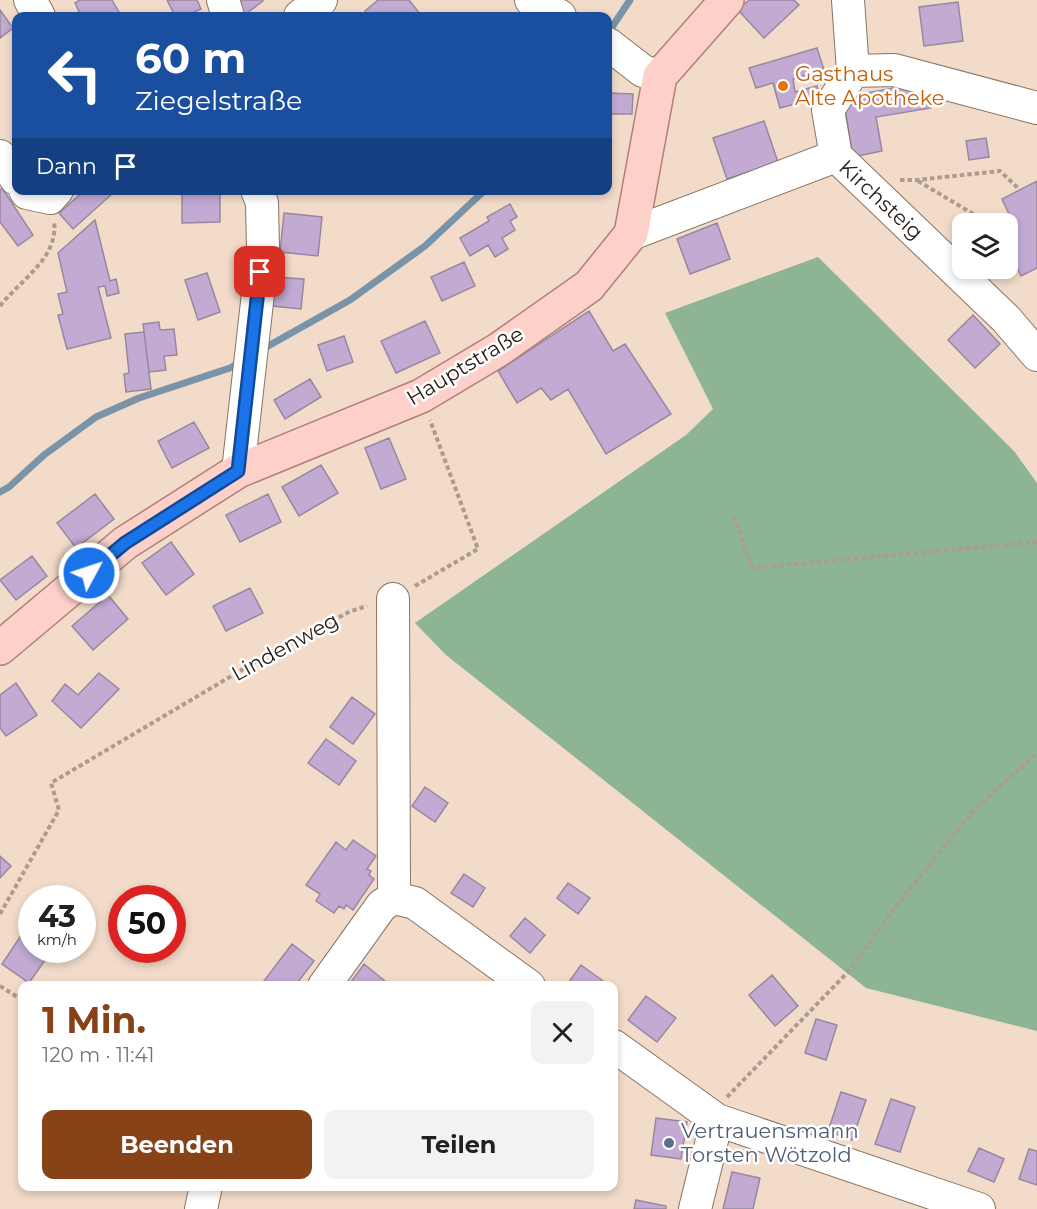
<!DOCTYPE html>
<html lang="de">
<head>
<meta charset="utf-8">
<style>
	:root { --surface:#fff; --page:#f2f2f2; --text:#202124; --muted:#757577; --accent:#874218 }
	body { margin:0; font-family:Montserrat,sans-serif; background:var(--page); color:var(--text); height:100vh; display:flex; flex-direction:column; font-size:22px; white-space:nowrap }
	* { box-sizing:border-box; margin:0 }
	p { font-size:20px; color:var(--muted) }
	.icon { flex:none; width:33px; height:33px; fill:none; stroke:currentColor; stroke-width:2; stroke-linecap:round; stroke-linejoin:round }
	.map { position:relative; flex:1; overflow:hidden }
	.panel { position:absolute; left:18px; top:981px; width:600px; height:210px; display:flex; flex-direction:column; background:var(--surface); border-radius:12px; box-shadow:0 3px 9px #0003 }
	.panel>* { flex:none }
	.guide { position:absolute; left:12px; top:12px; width:600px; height:183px; border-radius:12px; box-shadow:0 3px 9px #0003; background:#1a4fa0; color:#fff; overflow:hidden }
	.controls { position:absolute; left:952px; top:213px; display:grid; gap:12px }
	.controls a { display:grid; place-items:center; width:66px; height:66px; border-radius:12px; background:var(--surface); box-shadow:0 3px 9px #0003; font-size:30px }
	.speed { position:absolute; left:18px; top:885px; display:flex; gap:12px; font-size:30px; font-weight:700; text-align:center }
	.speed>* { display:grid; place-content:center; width:78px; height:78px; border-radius:50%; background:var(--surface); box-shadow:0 3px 9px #0003; line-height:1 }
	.speed small { font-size:15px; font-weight:400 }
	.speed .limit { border:9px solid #d22; background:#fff; color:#111 }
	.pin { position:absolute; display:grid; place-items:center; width:51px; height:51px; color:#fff; margin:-26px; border-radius:12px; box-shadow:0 3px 9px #0006 }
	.me { position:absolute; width:66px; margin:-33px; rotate:50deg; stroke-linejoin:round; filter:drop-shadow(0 0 4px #0008) }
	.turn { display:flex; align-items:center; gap:21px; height:126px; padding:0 24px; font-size:27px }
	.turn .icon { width:78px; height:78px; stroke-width:2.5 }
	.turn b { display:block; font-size:42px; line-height:51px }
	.then { display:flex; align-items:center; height:57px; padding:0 24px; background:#0003; gap:12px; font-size:22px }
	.round { display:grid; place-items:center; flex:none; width:63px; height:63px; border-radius:12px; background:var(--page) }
	.summary { display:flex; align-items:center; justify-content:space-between; height:102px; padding:0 24px }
	h1 { font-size:36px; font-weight:700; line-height:45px; color:var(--accent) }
	.cta { display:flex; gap:12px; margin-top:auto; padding:12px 24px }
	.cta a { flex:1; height:69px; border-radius:12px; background:var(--accent); color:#fff; font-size:24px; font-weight:700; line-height:69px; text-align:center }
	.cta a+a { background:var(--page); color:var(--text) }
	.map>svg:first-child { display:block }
</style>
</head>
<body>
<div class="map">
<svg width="1037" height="1209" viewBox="0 0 1037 1209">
	<rect width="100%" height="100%" fill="#f2dbc9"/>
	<path fill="#8db594" d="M818,257L1014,451L1037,483V1031L866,988L446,655L415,623L686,435L713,409L665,313Z"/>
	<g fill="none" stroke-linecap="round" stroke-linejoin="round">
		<path stroke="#7994a8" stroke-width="7" d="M608,33L630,0
			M261,350L350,300L425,246L485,190
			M0,492L9,487L44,455L96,417L139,398L230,368L241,362"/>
	</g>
	<path fill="#c2aad3" stroke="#96899f" stroke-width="1.5" d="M80,0H112L120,14L116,16H81L75,3Z
		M167,0H197L201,9L185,16H175Z
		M243,0H262L263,1L243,16L235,7Z
		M378,0H409L421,15L419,16H369L365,11Z
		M749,0H794L799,5L764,38L738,10Z
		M958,2L963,41L924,46L919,7Z
		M0,10L13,28L0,38Z
		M817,48L824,70L793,79L795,92L817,86L820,97L780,108L773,83L756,88L749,68Z
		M927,82L931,108L876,117L882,151L853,157L843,97Z
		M608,93L633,94L632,114H608Z
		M764,121L778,162L727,179L713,138Z
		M986,138L989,157L969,160L966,141Z
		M1037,181V268L1021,276L1008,249V228L1014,225L1002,199Z
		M2,188L33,235L18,246L0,222V190Z
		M85,190H109L112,194L73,229L59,213Z
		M182,190H220V222L182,223Z
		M510,204L517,217L510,221L515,230L502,238L508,249L495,257L488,245L470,256L460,238L489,221L487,217Z
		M284,213L322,217L318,256L280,252Z
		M95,220L110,281L116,279L119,293L107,296L105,286L98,287L111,338L67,349L58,315L63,314L58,294L67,292L58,253Z
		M717,223L730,259L690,274L677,239Z
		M464,262L475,286L442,301L431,277Z
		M207,273L220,312L198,320L185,280Z
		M274,277L304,279L301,309L272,306Z
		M589,311L613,351L625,344L671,414L606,454L568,389L551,400L541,388L517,403L498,371Z
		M973,315L1000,344L975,368L948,340Z
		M425,321L440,353L396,373L381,341Z
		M159,322L160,330L174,329L177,355L164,356L166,370L149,372L143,324Z
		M144,332L151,389L126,392L124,374L129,373L125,334Z
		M344,336L353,362L327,371L318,345Z
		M310,379L321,397L285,419L274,400Z
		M194,422L209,448L172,468L158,441Z
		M389,438L406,479L381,489L365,448Z
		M321,465L338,493L299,516L282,487Z
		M95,494L114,519L76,548L57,523Z
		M268,494L281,522L240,542L226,515Z
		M171,542L194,574L166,595L142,563Z
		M32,556L47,576L16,600L0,580Z
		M250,588L263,613L226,631L213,606Z
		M108,595L128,619L93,650L72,626Z
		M99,673L119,689L81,728L52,701L65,684L78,695Z
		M16,683L37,715L6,736L0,728V695Z
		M352,697L375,714L353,744L330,727Z
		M326,739L356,761L339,785L308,763Z
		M425,787L448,803L435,822L412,806Z
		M353,840L376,856L367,869L371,871L369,875L374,879L353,910L346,905L344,909L339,906L334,913L316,901L320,894L306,885L336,842L346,850Z
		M0,856L11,866L0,878Z
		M464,874L485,888L473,907L451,893Z
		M568,883L590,898L578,914L557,898Z
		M525,918L545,935L530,953L510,936Z
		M22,934L32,941V950H44L50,953L29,983L2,964Z
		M292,944L314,961L295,986H269L264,981Z
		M364,964L391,986H348Z
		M581,965L610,986H566Z
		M772,975L798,1006L775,1026L749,995Z
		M646,996L676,1018L657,1042L628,1020Z
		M816,1019L837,1025L826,1060L805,1053Z
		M841,1092L866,1100L852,1140L828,1131Z
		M891,1099L915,1107L900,1152L875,1144Z
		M656,1118L687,1122L681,1159L651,1155Z
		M979,1148L1004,1159L994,1182L968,1171Z
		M1029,1149L1037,1151V1185L1019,1179Z
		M732,1172L760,1178L753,1209H723Z
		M636,1200L666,1206V1209H634Z"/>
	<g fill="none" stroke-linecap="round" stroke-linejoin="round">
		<g stroke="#887464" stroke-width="34">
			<path id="minor" d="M30,0L39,16
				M223,0L228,16
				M531,0L560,16
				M300,16L321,0
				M608,44L643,71L660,76
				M853,71L894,70L1037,108
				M0,156L16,179
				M836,156L1006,319L1037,355
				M836,156L828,110L853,71L848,0
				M25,190L27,193L50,198L57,190
				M631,234L836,156
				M238,471L263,249L262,203L257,190
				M393,599L394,898
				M394,898L415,903L529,986
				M324,986L382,905L394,898
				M614,1046L717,1120L979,1209
				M201,1209L206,1186
				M695,1209L717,1120"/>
		</g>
		<g stroke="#b27f76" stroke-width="36">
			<path id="major" d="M0,648L125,543L238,471L421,396L498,350L589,286L631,234L660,76L727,0"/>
		</g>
		<path stroke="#ad9b8d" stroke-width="4" stroke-dasharray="4.5 3" stroke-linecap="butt" d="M900,180H917L1000,171L1020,190
			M918,181L990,224
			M0,306C19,281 59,258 54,222
			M734,516L752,568L1037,542
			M415,586L478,549L430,420
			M0,914L59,810L51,783L277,649L351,611L367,606
			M0,986L22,1000
			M727,1097L847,973L900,901L976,808L1037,753"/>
		<use href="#minor" stroke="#fff" stroke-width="32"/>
		<use href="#major" stroke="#fdd1ca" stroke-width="33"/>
	</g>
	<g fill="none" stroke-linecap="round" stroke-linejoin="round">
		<g stroke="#114b97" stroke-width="15">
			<path id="route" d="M89,573L125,543L238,471L260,272"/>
		</g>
		<use href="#route" stroke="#1a73e8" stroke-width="10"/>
	</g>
	<circle fill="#e8710a" stroke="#fff" stroke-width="2" cx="783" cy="86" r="6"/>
	<circle fill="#5c6f8a" stroke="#fff" stroke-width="2" cx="669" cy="1143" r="6"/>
	<g text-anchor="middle" stroke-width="5" stroke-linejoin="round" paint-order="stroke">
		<g font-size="21" fill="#c56008" stroke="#fff" text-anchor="start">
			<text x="795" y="81">Gasthaus<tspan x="795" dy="24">Alte Apotheke</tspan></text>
		</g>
		<g font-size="21" fill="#29211a" stroke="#fff">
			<text transform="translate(881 200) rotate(43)" y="7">Kirchsteig</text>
			<text transform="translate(465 366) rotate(-31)" y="7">Hauptstraße</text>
			<text transform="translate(285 647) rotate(-29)" y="7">Lindenweg</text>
		</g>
		<g font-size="21" fill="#4e5e75" stroke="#fff" text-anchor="start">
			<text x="681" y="1138">Vertrauensmann<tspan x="681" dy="24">Torsten Wötzold</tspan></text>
		</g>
	</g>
</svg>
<div class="controls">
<a><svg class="icon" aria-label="layers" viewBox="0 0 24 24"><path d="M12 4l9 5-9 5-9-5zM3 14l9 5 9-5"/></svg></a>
</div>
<div class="speed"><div>43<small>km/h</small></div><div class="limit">50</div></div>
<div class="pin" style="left:260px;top:272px;background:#d93025"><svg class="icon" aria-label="arrive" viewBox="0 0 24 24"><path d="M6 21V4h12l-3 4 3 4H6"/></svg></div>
<svg class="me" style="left:89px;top:573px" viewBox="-20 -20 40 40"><circle r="17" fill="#1a73e8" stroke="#fff" stroke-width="3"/><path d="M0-11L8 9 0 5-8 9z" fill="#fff"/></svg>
<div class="guide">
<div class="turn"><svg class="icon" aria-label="left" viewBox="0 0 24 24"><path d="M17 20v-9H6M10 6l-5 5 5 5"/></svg><div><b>60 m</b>Ziegelstraße</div></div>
<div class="then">Dann<svg class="icon" aria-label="arrive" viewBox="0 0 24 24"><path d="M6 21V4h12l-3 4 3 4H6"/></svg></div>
</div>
<section class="panel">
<div class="summary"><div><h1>1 Min.</h1><p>120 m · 11:41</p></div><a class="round"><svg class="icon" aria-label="close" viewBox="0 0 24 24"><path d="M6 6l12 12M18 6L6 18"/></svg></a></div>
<div class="cta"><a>Beenden</a><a>Teilen</a></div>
</section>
</div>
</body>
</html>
